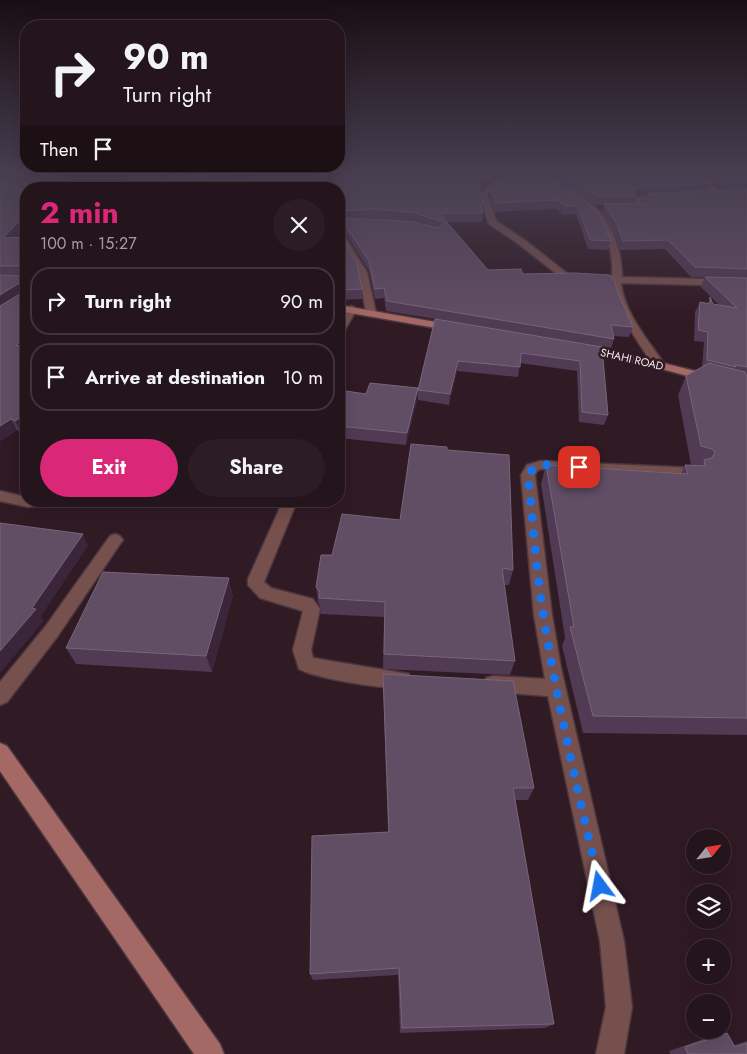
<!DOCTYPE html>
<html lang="en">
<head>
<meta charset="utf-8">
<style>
	:root { --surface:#24141b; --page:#2c1d24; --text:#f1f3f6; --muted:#a39ea3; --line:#41333a; --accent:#db2777 }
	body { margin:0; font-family:Jost,sans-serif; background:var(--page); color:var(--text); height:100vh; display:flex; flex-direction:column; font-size:19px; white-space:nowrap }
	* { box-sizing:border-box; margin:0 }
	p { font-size:16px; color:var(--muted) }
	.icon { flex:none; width:28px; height:28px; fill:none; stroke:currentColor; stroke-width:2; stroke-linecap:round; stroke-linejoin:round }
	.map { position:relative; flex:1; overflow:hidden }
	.panel { position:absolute; left:20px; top:182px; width:325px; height:325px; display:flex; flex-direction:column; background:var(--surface); border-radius:20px; box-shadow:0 5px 20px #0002,0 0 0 1px var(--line) }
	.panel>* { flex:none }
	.guide { position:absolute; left:20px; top:20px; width:325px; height:152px; border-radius:20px; box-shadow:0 5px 20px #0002,0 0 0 1px var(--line); background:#24141b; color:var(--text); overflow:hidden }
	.needle { width:32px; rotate:60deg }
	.tools { position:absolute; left:686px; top:829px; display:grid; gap:10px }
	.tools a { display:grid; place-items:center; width:45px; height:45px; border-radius:50%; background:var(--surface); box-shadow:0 5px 20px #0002,0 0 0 1px var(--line); font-size:25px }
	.pin { position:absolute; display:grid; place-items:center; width:42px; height:42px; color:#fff; margin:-21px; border-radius:10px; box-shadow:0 2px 8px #0006 }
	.me { position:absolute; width:55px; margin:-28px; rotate:347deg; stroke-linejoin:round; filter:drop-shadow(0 0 4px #0008) }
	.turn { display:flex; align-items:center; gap:18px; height:105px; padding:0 20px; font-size:22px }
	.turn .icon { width:65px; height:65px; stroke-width:2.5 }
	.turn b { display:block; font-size:35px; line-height:42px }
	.then { display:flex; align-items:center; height:48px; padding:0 20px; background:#0003; gap:10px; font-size:19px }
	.round { display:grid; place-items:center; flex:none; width:52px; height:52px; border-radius:26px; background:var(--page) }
	.overview { display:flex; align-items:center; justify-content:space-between; height:85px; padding:0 20px }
	h1 { font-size:30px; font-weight:700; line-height:38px; color:var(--accent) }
	.button { display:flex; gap:10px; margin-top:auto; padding:10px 20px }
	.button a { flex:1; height:58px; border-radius:30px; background:var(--accent); color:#fff; font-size:20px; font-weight:700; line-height:58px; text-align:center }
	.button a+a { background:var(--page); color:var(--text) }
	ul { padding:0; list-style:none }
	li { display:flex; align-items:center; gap:15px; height:68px; margin:0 10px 8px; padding:0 10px; border:2px solid var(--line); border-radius:20px }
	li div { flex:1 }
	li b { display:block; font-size:19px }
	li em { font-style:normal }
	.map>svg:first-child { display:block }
</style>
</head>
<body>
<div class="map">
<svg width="747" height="1054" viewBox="0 0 747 1054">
	<rect width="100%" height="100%" fill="#301a24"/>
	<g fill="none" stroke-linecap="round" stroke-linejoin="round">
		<g stroke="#4c3740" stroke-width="3">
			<path id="street" d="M48,171H55L76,189H68Z
				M257,171H263L270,183L269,184L221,189H179L182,187L263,182Z
				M681,171H688L726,194L719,196Z
				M507,177L512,178L487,194L496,221L526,241L568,274L612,277C614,240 601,219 572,198L571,196L575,194C607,207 622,245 622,277L747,280V286L621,283C624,313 649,341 665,365L663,367H655C640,345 614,310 612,283L574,281L562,278L520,245L489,224L479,194L489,186Z
				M666,195H669V199L641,201L647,205V209L630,210L626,208L638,205L633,201L635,197Z
				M339,232H342L367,272L376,313L375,315H367L366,313L359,272L339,240Z
				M352,306L357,309L343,333L339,334V323L349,307Z
				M540,461L696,468L701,470L703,473L701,476L696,478L541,469L537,471L535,475L552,615L561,668L624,941L632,1007L624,1054H596L606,1007L600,941L548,696L493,692L486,690L484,684L486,678L493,676L545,679L534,615L521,475L527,465Z
				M0,491L26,497V501H44L42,505L28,507L0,501Z
				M283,501H297L264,582L271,588L313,599L320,609L311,650L313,658L409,674L411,680L409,686C391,692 315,678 299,669L293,650L303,611L260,598L248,585V579Z
				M115,534L120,536L123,540L120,544L57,637L7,702L0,705V682L45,627L110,536Z"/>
		</g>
		<g stroke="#4c3740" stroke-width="3">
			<path id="secondary" d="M339,305L453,325L458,328L453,331L339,311Z
				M582,345L659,362L747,384V392L658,368L578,350L577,348L578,346Z
				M0,743L7,746L220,1044L224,1054H194L0,771Z"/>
		</g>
		<use href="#street" fill="#76504d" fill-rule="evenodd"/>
		<use href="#secondary" fill="#a56965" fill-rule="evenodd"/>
	</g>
	<path fill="#503a54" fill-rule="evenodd" d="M58,171H78L69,180Z
		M137,171H172L160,182L161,183L174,171L259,172L260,180L117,189Z
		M265,171H340L329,182L331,183L506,176L480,189V192L484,204L482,222H447L488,270L523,274L619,295L633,327L629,337L613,336L614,339L611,349L602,348L608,415L604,425L579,422L577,371L520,363L518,377L457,371L449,405L418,400V390L435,319L386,311L384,298L375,299L369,271L344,231H339V189L269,177ZM377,218L414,222L419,224L363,219Z
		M539,171H747V735L583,733L562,646L565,638L541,484L546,465L681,473L685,465H691L678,395L686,376L702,367L704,342L694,341L695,312L700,302L708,303L710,297L713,304L719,305L701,287L705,277H691L665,249L620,250L614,233L602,213L604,205H595L560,181ZM709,181L724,190L709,191L712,183ZM640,195H648L646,203H633L635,198Z
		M60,179L63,187L61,189H26V226L16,238L26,237V429L21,432L17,430L0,441V182Z
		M558,181L611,241L608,250L588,249L576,214L563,215L556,209L494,212L490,201L491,184Z
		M339,234L362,289V299L341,300L339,303Z
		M418,388L417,400L406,445L339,438V390L366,394Z
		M447,450L513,570L509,585H504L515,661L510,675L383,669L384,617L321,614L320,606L318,602L316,587L332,555L400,520Z
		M233,595L212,672L76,664L66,648Z
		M383,674L534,788L528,800H515L554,1024L545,1028L400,1033L398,975L313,980L310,974L388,832L383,689Z
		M727,1033L734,1045L747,1041V1054H670L669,1051L709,1037Z"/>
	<path fill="#3b253a" d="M68,171H78L69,180L66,172Z
		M162,171H172L154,189L152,181Z
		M331,171H340L322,189V181Z
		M501,171H507L506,176L479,190L480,182Z
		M180,177L182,185L178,187L176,179Z
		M60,179L63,187L61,189H50Z
		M642,187L640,195L635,198L636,196L634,191Z
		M26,214V226L7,247L3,238Z
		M21,282L25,292L0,308V295Z
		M341,290V300L339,303V292Z
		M26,337V351L16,345Z
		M458,361L457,371L449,405L450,394Z
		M418,388L417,400L406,445L407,433Z
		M26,414V429L21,432L15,421Z
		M11,419L17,430L0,441V426Z
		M83,534L88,546L41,616L44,621L0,673V651L32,608Z
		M229,578L233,595L212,672L206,656Z"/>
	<path fill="#614d64" stroke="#79657a" d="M14,171H51L60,179L50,189H26V214L3,238L26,237V337L16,345L26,347V414L15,421L11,419L0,426V306L23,292V283L21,282L0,295V275L22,276L24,268L22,266H0V182Z
		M137,171H162L152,181L161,183L174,171H258L259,172L180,177L176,179L177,183H209V189H117Z
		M269,171H331L322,181L331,183L344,171H501L480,182V192L484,204H480L483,213H439L488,270L521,269L523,274L575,273L610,275L614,280L619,295L633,327L611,325L614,339L387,301L384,288L375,289L369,261L343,222H339V219H377L413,222L438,228L444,224L443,222L415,213L377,209L339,211V189H260L262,178H268L271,175Z
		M519,171H536L558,181L582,197L600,216L611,241L590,240L578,206H565L558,200L496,203L491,192V184Z
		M557,171H692L712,183L642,187L634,191L636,196H597L561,173Z
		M708,171H747V181L728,182Z
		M747,189V269L695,267L668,240L623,241L617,224L604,204L646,203L651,200L648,194Z
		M339,234L357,263L362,289L341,290L339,292Z
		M705,277L747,278V367L735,365L736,367L707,360L708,332L698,330L700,302L710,304V297L713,304L737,308Z
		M435,319L602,347L608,415L582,412L580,361L521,353L520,367L458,361L450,394L418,390Z
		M709,363L745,372L747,377V718L593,716L570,627H574L546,465L688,474L685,465L705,466L704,460L712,458L715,452L712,449L701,446L686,376Z
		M370,383L418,388L407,433L339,426V390L366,394Z
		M411,444L447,447V450L509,455L513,570L502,568L515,661L384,654L385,602L319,598L320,592L316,587L321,555H332L342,514L400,520Z
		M0,523L83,534L32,608L36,609L0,651Z
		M103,572L229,578L206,656L66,648Z
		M383,674L513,681L534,788H513L554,1024L402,1028L399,968L310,974L312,836L389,832Z
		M727,1033L735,1047L747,1043V1054H688L685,1047Z"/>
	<linearGradient id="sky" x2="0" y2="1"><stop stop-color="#1a0e14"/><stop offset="0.54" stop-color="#483e50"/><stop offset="1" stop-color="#483e50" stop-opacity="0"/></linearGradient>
	<rect width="747" height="318" fill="url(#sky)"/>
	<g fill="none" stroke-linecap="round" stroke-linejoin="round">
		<path stroke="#1a73e8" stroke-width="9" stroke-dasharray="0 16.2" d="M579,467C562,466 538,459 528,475C533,523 536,571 544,618C558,708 579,797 600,886"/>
	</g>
	<g text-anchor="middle" stroke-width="5" stroke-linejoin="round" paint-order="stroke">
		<g font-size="11" fill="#f6e7ed" stroke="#301a24">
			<text transform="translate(632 359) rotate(13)" y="4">SHAHI ROAD</text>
		</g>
	</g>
</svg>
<div class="tools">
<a><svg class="needle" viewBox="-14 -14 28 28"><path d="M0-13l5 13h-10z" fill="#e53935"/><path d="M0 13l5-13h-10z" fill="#a39ea3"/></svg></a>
<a><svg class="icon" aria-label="layers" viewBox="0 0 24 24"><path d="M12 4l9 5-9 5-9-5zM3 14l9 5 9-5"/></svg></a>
<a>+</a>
<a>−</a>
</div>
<div class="pin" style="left:579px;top:467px;background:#d93025"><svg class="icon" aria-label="arrive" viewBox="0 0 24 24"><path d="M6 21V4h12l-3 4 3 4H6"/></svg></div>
<svg class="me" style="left:600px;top:886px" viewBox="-20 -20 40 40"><path d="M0-17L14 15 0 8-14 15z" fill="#1a73e8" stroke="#fff" stroke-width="4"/></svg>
<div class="guide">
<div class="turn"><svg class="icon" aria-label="right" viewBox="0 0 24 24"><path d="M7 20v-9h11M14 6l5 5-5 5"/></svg><div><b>90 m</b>Turn right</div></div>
<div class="then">Then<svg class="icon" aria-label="arrive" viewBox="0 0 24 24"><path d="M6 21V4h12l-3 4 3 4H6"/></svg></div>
</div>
<section class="panel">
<div class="overview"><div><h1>2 min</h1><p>100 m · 15:27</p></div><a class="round"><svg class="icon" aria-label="close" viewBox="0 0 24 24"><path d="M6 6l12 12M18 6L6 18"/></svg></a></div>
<ul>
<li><svg class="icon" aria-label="right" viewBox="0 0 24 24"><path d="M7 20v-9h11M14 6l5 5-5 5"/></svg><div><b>Turn right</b></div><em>90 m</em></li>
<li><svg class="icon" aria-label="arrive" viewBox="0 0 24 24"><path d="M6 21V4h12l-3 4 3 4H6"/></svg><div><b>Arrive at destination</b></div><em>10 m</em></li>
</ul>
<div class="button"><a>Exit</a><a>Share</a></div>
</section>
</div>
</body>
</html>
